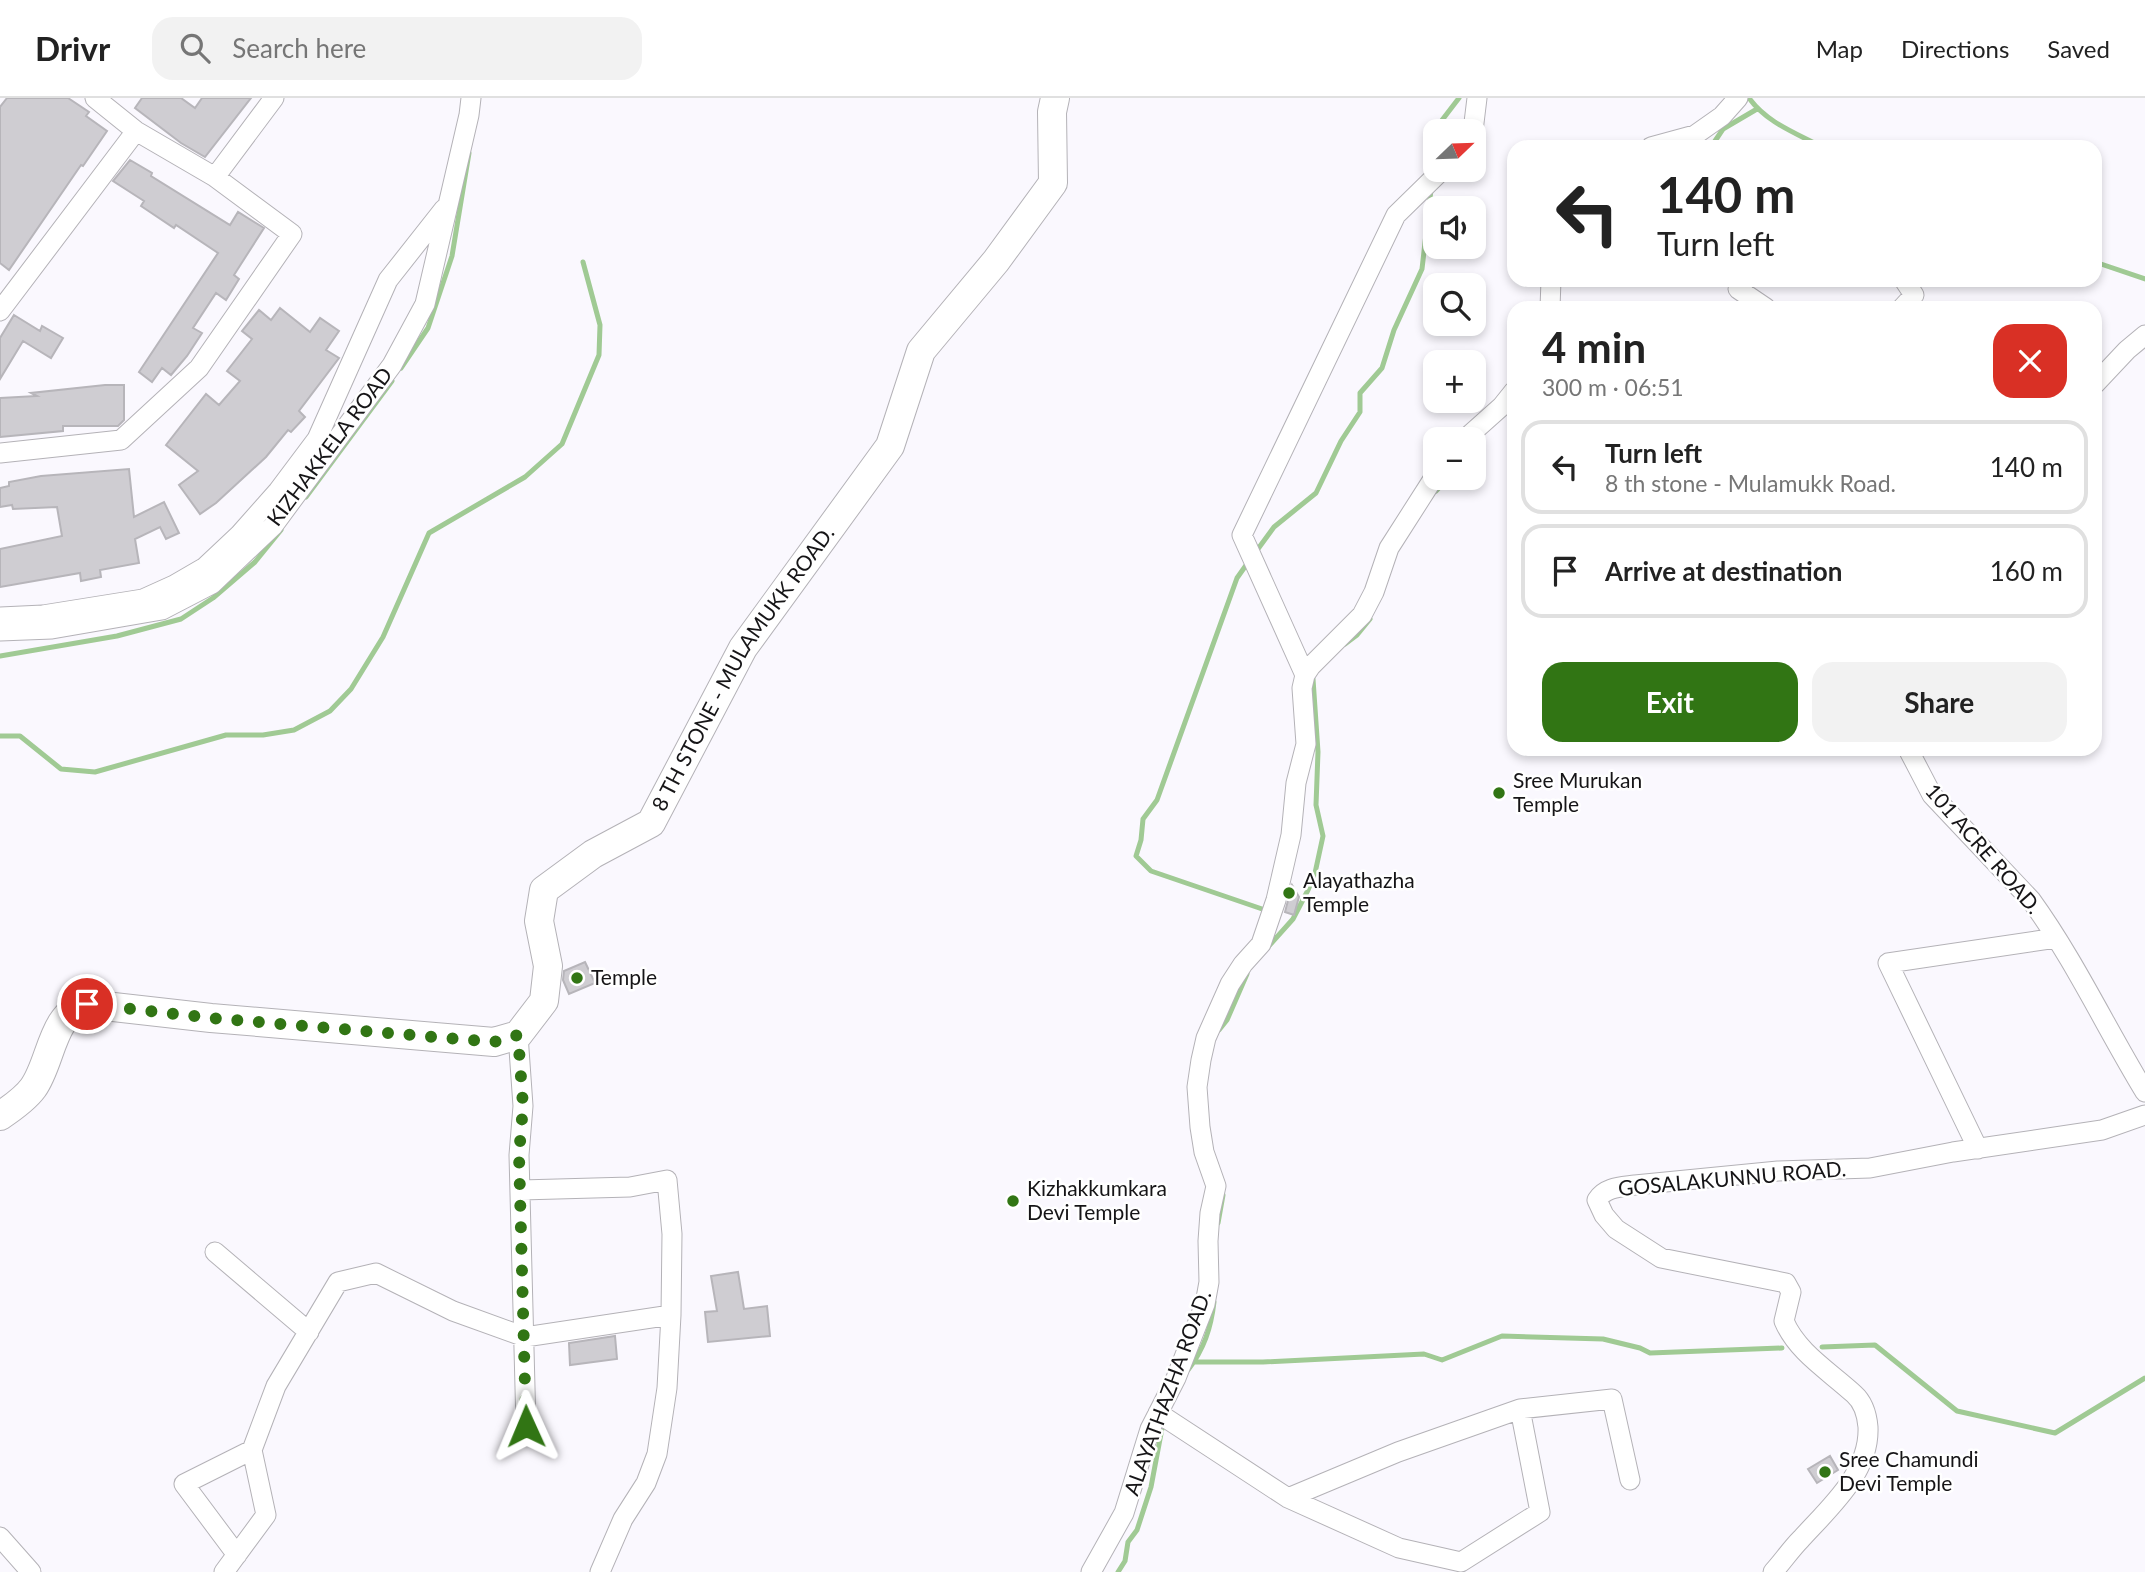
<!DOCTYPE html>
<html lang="en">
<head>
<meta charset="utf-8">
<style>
	:root { --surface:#fff; --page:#f2f2f2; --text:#222; --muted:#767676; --line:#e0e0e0; --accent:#317514 }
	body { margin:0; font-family:Lato,sans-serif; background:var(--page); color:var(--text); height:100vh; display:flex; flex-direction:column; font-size:26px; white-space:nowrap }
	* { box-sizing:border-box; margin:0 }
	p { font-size:23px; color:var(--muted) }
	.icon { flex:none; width:38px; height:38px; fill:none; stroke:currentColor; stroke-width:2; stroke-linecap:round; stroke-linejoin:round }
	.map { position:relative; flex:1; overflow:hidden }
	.details { position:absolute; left:1507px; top:203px; width:595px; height:455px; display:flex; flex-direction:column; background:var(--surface); border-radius:21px; box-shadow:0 4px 10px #0003 }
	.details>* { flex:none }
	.hud { position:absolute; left:1507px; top:42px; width:595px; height:147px; border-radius:21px; box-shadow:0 4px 10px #0003; background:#fff; color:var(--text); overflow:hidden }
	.needle { width:46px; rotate:67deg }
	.tools { position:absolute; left:1423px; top:21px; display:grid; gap:14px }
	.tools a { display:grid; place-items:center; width:63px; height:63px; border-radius:14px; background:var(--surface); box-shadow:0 4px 10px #0003; font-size:35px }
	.pin { position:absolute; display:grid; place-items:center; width:60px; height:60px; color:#fff; margin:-30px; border:4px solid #fff; border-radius:50%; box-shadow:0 2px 7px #0007 }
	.me { position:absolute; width:77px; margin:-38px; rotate:359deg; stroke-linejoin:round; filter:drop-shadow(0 0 5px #0008) }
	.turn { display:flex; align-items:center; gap:24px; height:147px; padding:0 35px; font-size:32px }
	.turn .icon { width:91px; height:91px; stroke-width:2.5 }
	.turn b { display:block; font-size:49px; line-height:60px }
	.round { display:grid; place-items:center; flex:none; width:74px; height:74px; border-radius:21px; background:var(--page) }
	.summary { display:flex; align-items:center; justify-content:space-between; height:119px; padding:0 35px }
	h1 { font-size:42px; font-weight:700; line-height:52px }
	.button { display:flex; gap:14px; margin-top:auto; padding:14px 35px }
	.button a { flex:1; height:80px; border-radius:21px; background:var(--accent); color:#fff; font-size:28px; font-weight:700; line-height:80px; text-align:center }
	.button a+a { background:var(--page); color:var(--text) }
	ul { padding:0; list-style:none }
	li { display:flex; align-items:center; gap:21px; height:94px; margin:0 14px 10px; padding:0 21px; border:4px solid var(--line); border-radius:21px }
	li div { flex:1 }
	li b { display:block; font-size:26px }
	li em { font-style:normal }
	header { display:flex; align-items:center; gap:42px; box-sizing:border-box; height:98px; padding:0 35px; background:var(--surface); border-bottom:2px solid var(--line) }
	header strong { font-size:33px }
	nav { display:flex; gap:38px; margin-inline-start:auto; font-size:24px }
	.search { width:490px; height:63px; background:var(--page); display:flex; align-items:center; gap:18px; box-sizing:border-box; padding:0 24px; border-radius:21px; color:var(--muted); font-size:26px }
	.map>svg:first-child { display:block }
</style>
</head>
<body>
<header>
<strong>Drivr</strong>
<div class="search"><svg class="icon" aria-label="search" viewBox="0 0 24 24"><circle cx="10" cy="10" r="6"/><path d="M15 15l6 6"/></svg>Search here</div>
<nav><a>Map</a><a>Directions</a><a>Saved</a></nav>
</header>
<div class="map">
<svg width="2145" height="1474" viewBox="0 0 2145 1474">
	<rect width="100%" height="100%" fill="#faf8fe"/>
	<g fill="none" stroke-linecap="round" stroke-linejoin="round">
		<path stroke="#a0ca94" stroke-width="5" d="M1749,0C1767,25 1796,35 1822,49
			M1711,49L1723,31L1757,11
			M1431,75L1429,47L1436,30L1459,0
			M2095,164L2145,181
			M401,270L428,230L452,158L469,55
			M1436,393L1448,380
			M306,399L392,283
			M1255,455L1274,429L1316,395L1341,343L1360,314V295L1382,270L1394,232L1422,171L1431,92
			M1249,463L1237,480L1157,702L1143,721L1141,742L1136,758L1151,773L1268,813
			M1345,546L1357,537L1370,521
			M0,558L117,538L181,521L213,500L255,464L281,432
			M0,638H20L61,671L95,674L226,637H263L294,632L330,613L351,591L383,539L429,435L525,379L562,346L599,257L600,227L583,164
			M1268,849L1293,821L1308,792L1315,775L1323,738L1316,707L1318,654L1313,581
			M1219,932L1227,922L1247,876
			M1218,1125L1223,1097
			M1822,1249L1875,1247L1957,1313L2055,1335L2145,1280
			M1194,1264H1263L1424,1256L1442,1262L1502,1238L1603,1241L1640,1250L1650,1255L1782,1250
			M1188,1272C1204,1251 1211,1230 1214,1204
			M1118,1474L1125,1463L1128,1444L1137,1432L1151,1389L1163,1325"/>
	</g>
	<path fill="#cfcdd2" stroke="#b7b5ba" stroke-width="2" d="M7,0H68L89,14L86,18L107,33L83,68L81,67L9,172L0,165V9Z
		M142,0H181L195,10L202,0H251L205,59L181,45L135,10Z
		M130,62L152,75L151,78L230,127L238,114L264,130L234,177L239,181L226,202L216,195L193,230L202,235L187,258L171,277L162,270L152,284L139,274L218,155L176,127L174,130L141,108L144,103L113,83Z
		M280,210L310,234L320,220L339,233L326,252L339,260L299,313L305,319L291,334L288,332L266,359L216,405L200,416L179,387L198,373L166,347L206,296L219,307L240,283L227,273L252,241L242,233L259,212L271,222Z
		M14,217L40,233L42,228L63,240L51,260L23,243L0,281V240Z
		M105,287H124V322L118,328H63V333L0,339V300L37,298L31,295Z
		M129,371L134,419L164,404L179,435L166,441L160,429L135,441L139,465L100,472L101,479L81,483L80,475L0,489V451L62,438L57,409L13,411L12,407L0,409V390L9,388V384L41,378Z
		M1292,787L1299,799L1294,817L1285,814Z
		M585,864L595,885L569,896L563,882L564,873Z
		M738,1174L744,1211L767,1208L770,1238L708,1244L705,1214L717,1213L711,1178Z
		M615,1238L617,1261L570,1267L569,1245Z
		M1830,1358L1838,1372L1817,1385L1808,1371Z"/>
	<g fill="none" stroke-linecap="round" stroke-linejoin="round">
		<g stroke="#b4b2b7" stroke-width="21">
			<path id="minor" d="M95,0L136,33L215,79L274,0
				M1473,33L1477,0
				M1651,49L1695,37L1722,18L1738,0
				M1746,182L1738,191L1766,210
				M1550,210L1551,182
				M1902,210L1914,197L1904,182
				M0,213L136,33
				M2095,286L2127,252L2145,237
				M1465,341L1502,308L1514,293
				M0,355L121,342L199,270L292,136L215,79
				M0,519L43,517L143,501L174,487L205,469L239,437L278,393L317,341L388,182L444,111
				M0,533L52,531L162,512L212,486L273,428L392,267L425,206L469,17L471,0
				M1305,577L1242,437L1396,117L1442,72
				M1908,651L1932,697L2031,802C2075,863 2106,930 2145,994
				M518,937L523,1008L519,1057L526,1328
				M1978,1051L1888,865L2056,840
				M521,1092L630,1089L667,1082L672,1136L671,1217L667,1290L657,1356L646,1385L623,1421L600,1474
				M215,1154L309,1234
				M1158,1315L1288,1400L1399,1450L1461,1464L1540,1414L1520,1311
				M1288,1400L1398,1354L1520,1311L1612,1301L1630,1382
				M0,1439L31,1474
				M237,1457L184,1386L252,1352L276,1288L338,1184L376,1175L453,1213L525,1239L671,1217
				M224,1474L266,1417L252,1352
				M1091,1474L1124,1415L1150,1331L1176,1280L1205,1206L1209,1184L1208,1143L1210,1115L1216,1088L1204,1054L1200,1029L1197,989L1201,962L1206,940L1230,886L1243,866L1261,846L1276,802L1291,737L1296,685L1306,646L1302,590L1305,577L1311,568L1362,517L1374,494L1389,450L1435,378
				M1773,1474C1783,1463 1791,1451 1801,1441C1829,1410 1870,1375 1868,1329C1867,1317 1863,1304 1854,1296C1829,1273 1797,1254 1784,1223L1791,1194L1786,1185L1661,1160L1616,1131L1604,1117L1597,1102C1605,1089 1621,1089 1635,1087L1778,1073L1870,1070L1953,1054L2102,1032L2145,1017"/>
		</g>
		<g stroke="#b4b2b7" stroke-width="30">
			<g id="secondary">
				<path id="s1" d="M0,1018C12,1010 25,1001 33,990C52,964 51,915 87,906L211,920L494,944L518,937L544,903L548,868L539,823L544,792L593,756L651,725L743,550L890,348L921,253L996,163L1053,85L1052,14L1055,0"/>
			</g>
		</g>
		<use href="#minor" stroke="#fff" stroke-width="19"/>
		<use href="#secondary" stroke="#fff" stroke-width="28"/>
	</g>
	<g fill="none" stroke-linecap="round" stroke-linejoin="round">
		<path stroke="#317514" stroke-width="12" stroke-dasharray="0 21.6" d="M87,906L211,920L494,944L518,937L523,1008L519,1057L526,1328"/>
	</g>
	<g fill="#317514" stroke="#fff" stroke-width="2.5">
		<circle cx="1499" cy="695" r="7"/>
		<circle cx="1289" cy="795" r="7"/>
		<circle cx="577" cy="880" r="7"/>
		<circle cx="1013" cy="1103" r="7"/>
		<circle cx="1825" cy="1374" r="7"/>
	</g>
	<g text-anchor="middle" stroke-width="5" stroke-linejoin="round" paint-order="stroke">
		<g font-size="21" fill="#161517" stroke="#fff">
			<text transform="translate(330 349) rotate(-53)" y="7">KIZHAKKELA ROAD</text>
			<text dy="7" stroke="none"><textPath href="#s1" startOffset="1043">8 TH STONE - MULAMUKK ROAD.</textPath></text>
			<text transform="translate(1983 751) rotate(49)" y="7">101 ACRE ROAD.</text>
			<text transform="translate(1732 1081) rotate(-5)" y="7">GOSALAKUNNU ROAD.</text>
			<text transform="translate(1168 1295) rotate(-70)" y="7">ALAYATHAZHA ROAD.</text>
		</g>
		<g font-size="21" fill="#161517" stroke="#fff" text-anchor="start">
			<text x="1513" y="690">Sree Murukan<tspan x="1513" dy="24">Temple</tspan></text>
			<text x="1303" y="790">Alayathazha<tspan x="1303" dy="24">Temple</tspan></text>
			<text x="591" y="887">Temple</text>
			<text x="1027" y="1098">Kizhakkumkara<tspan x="1027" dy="24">Devi Temple</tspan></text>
			<text x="1839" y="1369">Sree Chamundi<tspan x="1839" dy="24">Devi Temple</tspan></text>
		</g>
	</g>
</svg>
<div class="tools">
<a><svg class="needle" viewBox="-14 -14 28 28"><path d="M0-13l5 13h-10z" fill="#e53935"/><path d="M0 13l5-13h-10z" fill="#767676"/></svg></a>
<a><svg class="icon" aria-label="sound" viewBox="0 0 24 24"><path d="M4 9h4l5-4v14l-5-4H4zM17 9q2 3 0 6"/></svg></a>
<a><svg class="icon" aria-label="search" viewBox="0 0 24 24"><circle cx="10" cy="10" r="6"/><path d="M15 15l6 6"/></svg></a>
<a>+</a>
<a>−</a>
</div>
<div class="pin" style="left:87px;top:906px;background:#d93025"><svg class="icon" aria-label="arrive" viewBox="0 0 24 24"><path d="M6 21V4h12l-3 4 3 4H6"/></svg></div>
<svg class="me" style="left:526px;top:1328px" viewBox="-20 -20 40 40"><path d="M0-17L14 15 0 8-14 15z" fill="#317514" stroke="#fff" stroke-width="4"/></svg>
<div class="hud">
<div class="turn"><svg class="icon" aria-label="left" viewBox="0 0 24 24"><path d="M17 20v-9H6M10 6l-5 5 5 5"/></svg><div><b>140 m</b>Turn left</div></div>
</div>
<section class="details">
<div class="summary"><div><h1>4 min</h1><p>300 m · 06:51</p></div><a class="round" style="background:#d93025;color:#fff"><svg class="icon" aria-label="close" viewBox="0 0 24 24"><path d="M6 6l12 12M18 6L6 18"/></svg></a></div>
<ul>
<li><svg class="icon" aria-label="left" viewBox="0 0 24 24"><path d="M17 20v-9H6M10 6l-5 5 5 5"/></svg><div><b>Turn left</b><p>8 th stone - Mulamukk Road.</p></div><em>140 m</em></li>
<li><svg class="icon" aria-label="arrive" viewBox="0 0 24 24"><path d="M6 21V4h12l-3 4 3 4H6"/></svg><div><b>Arrive at destination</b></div><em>160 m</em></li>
</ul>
<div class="button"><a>Exit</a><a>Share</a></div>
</section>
</div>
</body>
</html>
